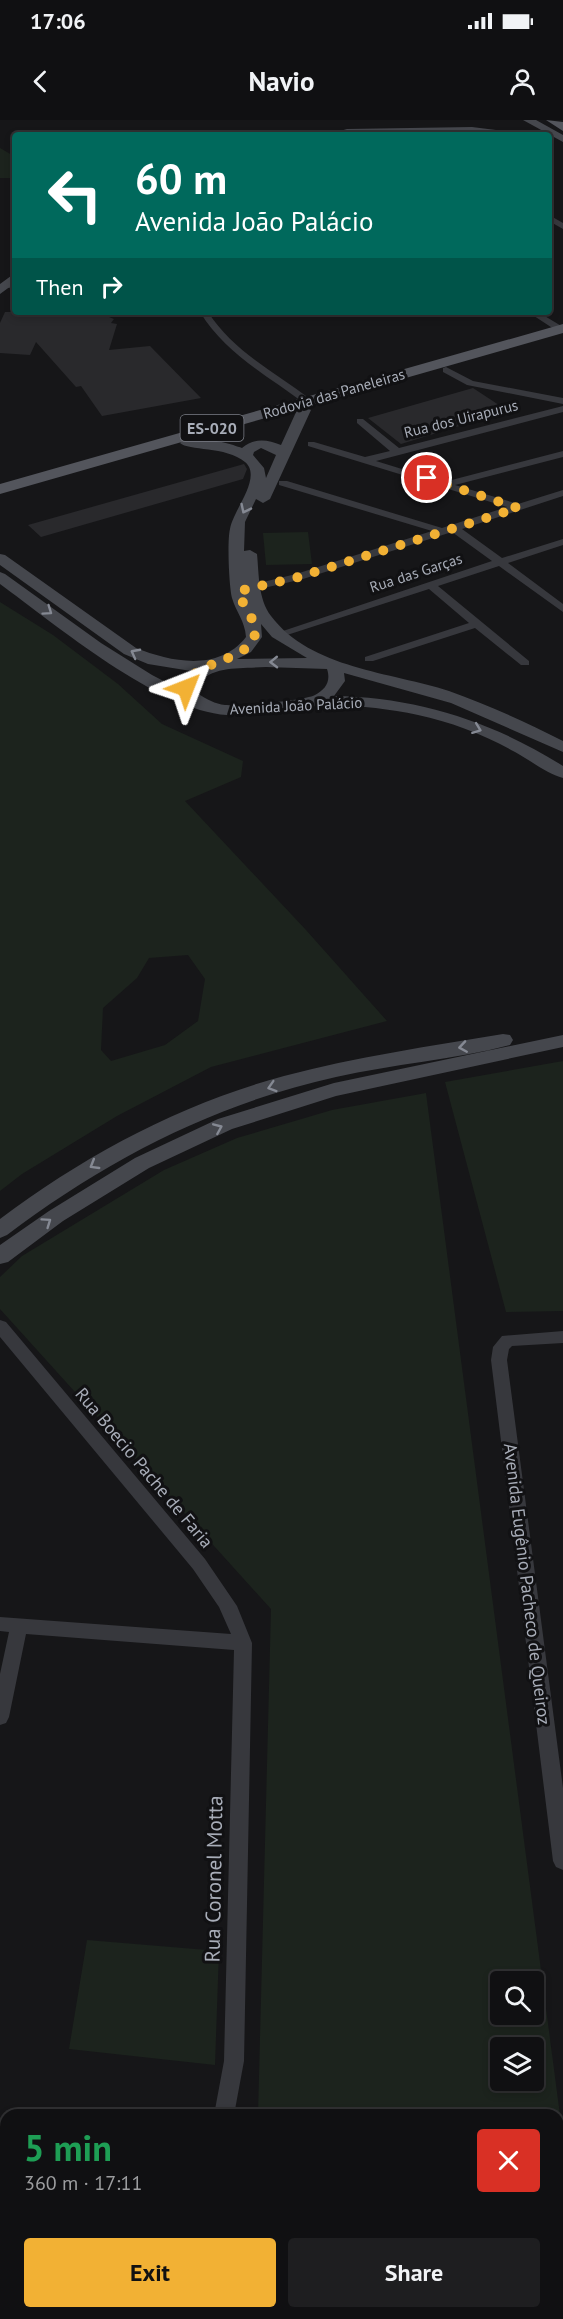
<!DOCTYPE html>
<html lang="en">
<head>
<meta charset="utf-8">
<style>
	:root { --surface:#101012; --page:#1e1e20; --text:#f1f3f6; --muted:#9c9d9f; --line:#303032; --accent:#f2b134 }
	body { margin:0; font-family:"PT Sans",sans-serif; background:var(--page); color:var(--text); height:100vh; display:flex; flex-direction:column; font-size:22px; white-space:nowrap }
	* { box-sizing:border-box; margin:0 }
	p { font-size:20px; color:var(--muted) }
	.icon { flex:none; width:33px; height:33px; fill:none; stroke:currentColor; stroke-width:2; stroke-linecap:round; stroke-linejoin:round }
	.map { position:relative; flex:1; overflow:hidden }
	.panel { position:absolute; left:0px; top:1989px; width:564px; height:210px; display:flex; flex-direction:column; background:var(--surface); border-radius:18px 18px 0 0; box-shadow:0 3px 9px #0003,0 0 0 2px var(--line) }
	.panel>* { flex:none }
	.banner { position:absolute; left:12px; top:12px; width:540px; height:183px; border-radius:6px; box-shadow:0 3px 9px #0003,0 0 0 2px var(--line); background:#00695c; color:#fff; overflow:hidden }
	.tools { position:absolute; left:490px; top:1851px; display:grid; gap:12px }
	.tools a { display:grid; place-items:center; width:54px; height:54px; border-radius:6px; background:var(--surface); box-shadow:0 3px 9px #0003,0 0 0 2px var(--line); font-size:30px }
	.pin { position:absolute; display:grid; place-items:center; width:51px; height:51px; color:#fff; margin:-26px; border:3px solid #fff; border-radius:50%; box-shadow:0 2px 6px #0007 }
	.me { position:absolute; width:66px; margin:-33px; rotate:45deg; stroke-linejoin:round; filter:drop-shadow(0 0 4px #0008) }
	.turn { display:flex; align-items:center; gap:21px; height:126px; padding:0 24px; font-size:27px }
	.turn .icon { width:78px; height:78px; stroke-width:2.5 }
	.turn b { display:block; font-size:42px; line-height:51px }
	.then { display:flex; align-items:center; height:57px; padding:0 24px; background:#0003; gap:12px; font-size:22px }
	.round { display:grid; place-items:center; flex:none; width:63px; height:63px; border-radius:6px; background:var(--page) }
	.head { display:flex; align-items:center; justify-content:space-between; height:102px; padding:0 24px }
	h1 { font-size:36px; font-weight:800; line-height:45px; color:#1e9e55 }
	.cta { display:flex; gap:12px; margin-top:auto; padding:12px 24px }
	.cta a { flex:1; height:69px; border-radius:6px; background:var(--accent); color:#111; font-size:24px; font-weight:800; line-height:69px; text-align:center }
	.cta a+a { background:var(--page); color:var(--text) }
	.status { display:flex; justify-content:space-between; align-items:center; height:42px; padding:0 30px; background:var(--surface); direction:ltr }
	.status svg { height:16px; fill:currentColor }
	header { display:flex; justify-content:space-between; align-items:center; height:78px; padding:0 24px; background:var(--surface); font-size:27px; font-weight:800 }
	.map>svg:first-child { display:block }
</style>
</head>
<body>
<div class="status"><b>17:06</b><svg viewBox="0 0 49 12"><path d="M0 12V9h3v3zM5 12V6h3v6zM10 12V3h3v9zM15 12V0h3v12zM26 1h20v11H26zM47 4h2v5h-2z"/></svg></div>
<header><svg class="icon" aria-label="back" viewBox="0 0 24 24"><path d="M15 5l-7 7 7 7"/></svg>Navio<svg class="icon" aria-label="person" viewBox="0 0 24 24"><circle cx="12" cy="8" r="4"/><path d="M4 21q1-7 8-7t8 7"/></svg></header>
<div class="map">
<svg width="563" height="2199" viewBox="0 0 563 2199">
	<rect width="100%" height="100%" fill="#161618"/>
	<path fill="#1c231d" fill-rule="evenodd" d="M0,28L12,35L15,58H0Z
		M308,412L312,444L266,445L263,413Z
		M0,482L53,515L118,564L162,604L243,641L241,657L185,681L306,810L387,901L211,947L117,996L22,1054L0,1071ZM188,835L205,859L198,901L165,925L111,941L101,930L103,888L137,858L149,838Z
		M563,941V1191L506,1192L445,962Z
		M426,973L563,2018V2199H0V2121H6V2193H558V1995H258L271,1489L0,1189V1157L22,1136L164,1050L237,1018L332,990ZM501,1862H534V1894H501ZM501,1928H534V1960H501Z
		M87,1820L219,1831L215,1945L69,1929Z"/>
	<path fill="#29292c" d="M5,192H111L109,197L114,199L111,203L117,204L109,230L150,226L201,278L102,296L81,266L76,267L36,222L30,235L0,233V203Z
		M473,268L508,291L401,324L368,298Z
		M244,344L247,349L243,359L41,417L28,405Z"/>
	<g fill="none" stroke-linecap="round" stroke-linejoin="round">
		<path fill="#37383d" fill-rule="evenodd" d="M549,95L563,103V109L549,101Z
			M6,162L15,163V169L3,167L2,165Z
			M200,192H208C233,231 274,252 310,279V283H304C266,255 225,233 200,192Z
			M528,192H538L563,207V211H557Z
			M446,247L473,261L563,278V284L467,265L443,252V248Z
			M563,286V292L376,341L444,362L563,331V337L455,365L518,384L563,370V376L462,409L502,438L563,419V425L508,443L563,484V492L499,446L438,466L529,541V545H521L475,508L373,541H365V537L469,503L429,469L284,516H276L274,514L492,441L452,412L303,459L242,473L237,470L238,468L296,454L432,411L279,365V361H287L442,408L507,387L308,326V322H314L365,337L390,331L357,303V299H363L399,328Z
			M0,1200L6,1202L205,1439L237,1486L252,1523L244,1941L234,1995H214L224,1941L234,1530L26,1514L9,1597L6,1603L0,1605V1554L9,1512L0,1511V1497L231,1514L219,1487L193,1449L0,1217Z
			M563,1211V1223L512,1226L509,1229L507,1240L563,1668V1750L556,1747L553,1741L491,1240L493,1227L502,1216Z
			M0,2067H6V2089H0Z"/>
		<path fill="#45474d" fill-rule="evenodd" d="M523,0H536L563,15V22Z
			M472,7L513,12L518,15H326L347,9Z
			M15,153V163L0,174V164Z
			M304,286L311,290L270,379L263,383L256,379L245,402L244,431L250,430L257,434C259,454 258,479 271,496C311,549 391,552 449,571C488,585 526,602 563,621V632L451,583L344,553L345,561L334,576C416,577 494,602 563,646V658C547,654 530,640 515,632C485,615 451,602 418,595C380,587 342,584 304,587C279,590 252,596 227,595C159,591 56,505 0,464V452L5,454L101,523L152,555L181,570L179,564L191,551L148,544L124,534L0,445V434L5,435L136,528C171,542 219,552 246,517C245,501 236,492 232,478C229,466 227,421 230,409C233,390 263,357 245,342C226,326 188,331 180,323C191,313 229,323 242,328C253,318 267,319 281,325L297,290ZM261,328L276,335L266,358L264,348L253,335L254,332ZM261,504L272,517L307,538L237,539L251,532L262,517ZM266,547L327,549C331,561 326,569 315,575C304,581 238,586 225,585C215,584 207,579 198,574L195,565C215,545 239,549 266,547Z
			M503,914L510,915L513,920L510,925C453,940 393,944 336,957C214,984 106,1040 7,1115L0,1118V1099C85,1035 180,984 284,956C356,937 430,926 503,914Z
			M563,915V927L336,976L232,1009L149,1048L63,1101L8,1142L0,1144V1125L49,1091L135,1038L218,999L334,963Z"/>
		<path fill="#53555c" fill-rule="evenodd" d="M546,0L563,2V11Z
			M563,204V213L0,374V364Z"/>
	</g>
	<defs><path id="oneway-chevron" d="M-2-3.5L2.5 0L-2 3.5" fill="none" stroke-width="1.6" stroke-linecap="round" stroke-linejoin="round" transform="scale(1.5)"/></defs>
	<g stroke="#858993">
		<use href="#oneway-chevron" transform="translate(245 389) rotate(116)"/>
		<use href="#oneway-chevron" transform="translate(48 491) rotate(35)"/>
		<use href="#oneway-chevron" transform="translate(135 533) rotate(-152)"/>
		<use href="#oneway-chevron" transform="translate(274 542) rotate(179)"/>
		<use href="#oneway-chevron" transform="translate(477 609) rotate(21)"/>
		<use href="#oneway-chevron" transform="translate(463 927) rotate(171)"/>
		<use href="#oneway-chevron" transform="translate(272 967) rotate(163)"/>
		<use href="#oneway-chevron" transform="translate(218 1008) rotate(-23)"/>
		<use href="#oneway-chevron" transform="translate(94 1045) rotate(149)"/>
		<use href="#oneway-chevron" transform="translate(47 1102) rotate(-35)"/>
	</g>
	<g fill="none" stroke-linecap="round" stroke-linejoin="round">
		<path stroke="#f2b134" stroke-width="10" stroke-dasharray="0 18" d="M186,568C190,539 257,542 255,510C254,496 241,485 239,471L299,457L518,388L427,358"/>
	</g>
	<g text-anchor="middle" stroke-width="6" stroke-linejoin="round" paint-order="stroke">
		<g font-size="15" fill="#a8adb8" stroke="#111113">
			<text transform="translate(334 274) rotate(-16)" y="5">Rodovia das Paneleiras</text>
			<text transform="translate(461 299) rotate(-14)" y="5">Rua dos Uirapurus</text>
			<text transform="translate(416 453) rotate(-18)" y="5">Rua das Garças</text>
			<text transform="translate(296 586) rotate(-3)" y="5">Avenida João Palácio</text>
		</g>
		<rect fill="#111113" stroke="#7b7e86" stroke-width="1.5" x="180.5" y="295" width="63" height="26" rx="4.5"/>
		<g font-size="16" font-weight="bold" fill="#a8adb8">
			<text x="212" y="314">ES-020</text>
		</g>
		<g font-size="18" fill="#a8adb8" stroke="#111113">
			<text transform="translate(144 1348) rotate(50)" y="6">Rua Boecio Pache de Faria</text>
			<text transform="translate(527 1464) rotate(83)" y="6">Avenida Eugênio Pacheco de Queiroz</text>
		</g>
		<g font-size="21" fill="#a8adb8" stroke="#111113">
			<text transform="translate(214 1759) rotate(-89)" y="7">Rua Coronel Motta</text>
		</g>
	</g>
</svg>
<div class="tools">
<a><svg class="icon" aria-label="search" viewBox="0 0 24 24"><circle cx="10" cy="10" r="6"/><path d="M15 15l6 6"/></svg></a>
<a><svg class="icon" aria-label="layers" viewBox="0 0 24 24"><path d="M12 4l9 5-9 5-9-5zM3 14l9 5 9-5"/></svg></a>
</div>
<div class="pin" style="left:427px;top:358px;background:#d93025"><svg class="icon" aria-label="arrive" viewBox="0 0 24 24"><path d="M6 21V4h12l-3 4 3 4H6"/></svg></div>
<svg class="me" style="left:186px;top:568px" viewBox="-20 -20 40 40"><path d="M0-17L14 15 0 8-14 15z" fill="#f2b134" stroke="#fff" stroke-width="4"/></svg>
<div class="banner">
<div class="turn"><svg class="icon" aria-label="left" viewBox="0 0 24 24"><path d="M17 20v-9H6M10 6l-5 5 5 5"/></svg><div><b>60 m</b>Avenida João Palácio</div></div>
<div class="then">Then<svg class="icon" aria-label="right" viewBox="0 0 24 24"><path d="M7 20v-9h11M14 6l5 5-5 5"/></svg></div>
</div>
<section class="panel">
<div class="head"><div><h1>5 min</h1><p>360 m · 17:11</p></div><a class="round" style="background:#d93025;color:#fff"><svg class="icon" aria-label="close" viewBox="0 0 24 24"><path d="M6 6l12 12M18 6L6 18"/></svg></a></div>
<div class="cta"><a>Exit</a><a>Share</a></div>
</section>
</div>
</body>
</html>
